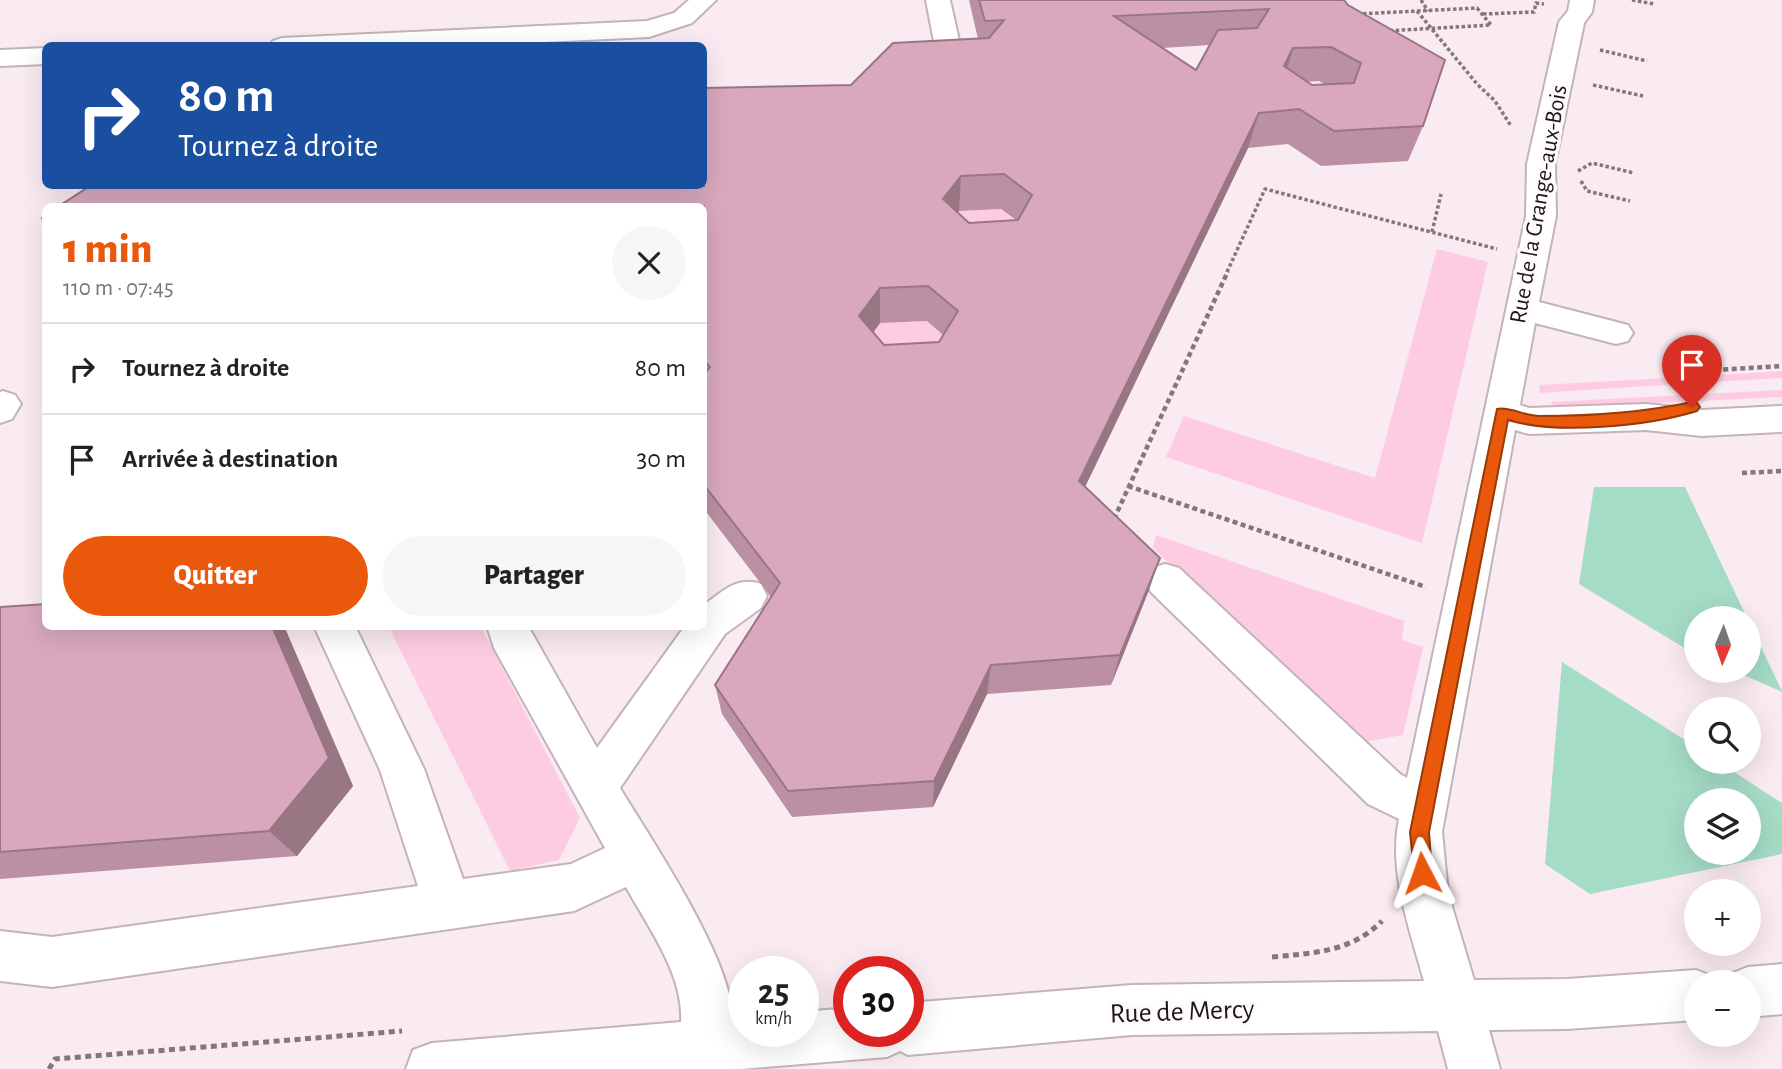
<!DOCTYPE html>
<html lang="fr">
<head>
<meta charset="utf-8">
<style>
	:root { --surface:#fff; --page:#f6f6f6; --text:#222; --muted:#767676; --line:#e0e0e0; --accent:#ea580c }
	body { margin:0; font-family:"Alegreya Sans",sans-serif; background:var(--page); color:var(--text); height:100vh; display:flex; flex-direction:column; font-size:26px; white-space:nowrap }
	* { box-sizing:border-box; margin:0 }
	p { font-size:23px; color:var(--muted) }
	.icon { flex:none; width:38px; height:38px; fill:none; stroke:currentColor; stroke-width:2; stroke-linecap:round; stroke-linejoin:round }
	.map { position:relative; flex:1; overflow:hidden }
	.details { position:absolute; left:42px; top:203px; width:665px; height:427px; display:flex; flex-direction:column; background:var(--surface); border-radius:10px; box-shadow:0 7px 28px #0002 }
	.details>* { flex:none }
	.hud { position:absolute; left:42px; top:42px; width:665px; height:147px; border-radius:10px; box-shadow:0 7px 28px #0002; background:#1a4fa0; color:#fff; overflow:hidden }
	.needle { width:46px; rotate:182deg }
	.controls { position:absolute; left:1684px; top:606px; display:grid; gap:14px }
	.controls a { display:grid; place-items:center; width:77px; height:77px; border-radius:50%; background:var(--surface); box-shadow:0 7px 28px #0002; font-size:35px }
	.speed { position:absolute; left:728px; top:956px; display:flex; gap:14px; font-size:35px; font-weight:700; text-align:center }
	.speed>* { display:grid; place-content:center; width:91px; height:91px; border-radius:50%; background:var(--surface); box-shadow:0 7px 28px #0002; line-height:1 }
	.speed small { font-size:18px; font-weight:400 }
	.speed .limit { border:10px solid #d22; background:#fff; color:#111 }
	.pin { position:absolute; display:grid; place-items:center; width:60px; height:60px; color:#fff; margin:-72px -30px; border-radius:50% 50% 50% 0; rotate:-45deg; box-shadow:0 0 7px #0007 }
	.pin .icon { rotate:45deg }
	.me { position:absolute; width:77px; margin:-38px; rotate:356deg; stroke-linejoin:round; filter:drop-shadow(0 0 5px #0008) }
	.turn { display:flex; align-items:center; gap:24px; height:147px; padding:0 21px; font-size:32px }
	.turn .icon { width:91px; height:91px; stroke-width:2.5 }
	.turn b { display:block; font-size:49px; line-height:60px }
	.round { display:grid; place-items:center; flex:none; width:74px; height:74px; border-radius:37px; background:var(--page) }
	.head { display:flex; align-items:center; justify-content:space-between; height:119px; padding:0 21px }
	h1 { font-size:42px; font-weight:800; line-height:52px; color:var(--accent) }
	.cta { display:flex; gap:14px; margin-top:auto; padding:14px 21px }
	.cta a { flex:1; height:80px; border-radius:42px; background:var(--accent); color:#fff; font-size:28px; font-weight:800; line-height:80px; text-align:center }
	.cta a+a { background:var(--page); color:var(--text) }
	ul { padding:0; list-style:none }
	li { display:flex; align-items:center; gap:21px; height:91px; padding:0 21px; border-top:2px solid var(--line) }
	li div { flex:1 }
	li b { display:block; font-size:26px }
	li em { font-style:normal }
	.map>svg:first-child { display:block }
</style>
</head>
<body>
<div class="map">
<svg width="1782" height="1069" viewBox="0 0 1782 1069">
	<rect width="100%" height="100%" fill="#faeaf1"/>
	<path fill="#fecce2" d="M1001,209L1028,230L942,234L959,211Z
		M1437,249L1488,262L1422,543L1166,457L1184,416L1375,478Z
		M927,321L955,346L860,351L880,323Z
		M1782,371V378L1698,383L1703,376Z
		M1685,377L1678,384L1539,393L1540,385Z
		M1782,390V397L1555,408L1551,402Z
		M1156,535L1404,621L1402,640L1423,647L1403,735L1358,743L1153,548Z
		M389,627H481L580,818L559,860L510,871Z"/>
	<path fill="#a5dcc6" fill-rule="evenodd" d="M1594,487H1685L1747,618H1696V655L1579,584Z
		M1748,620L1782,691V692L1732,670H1748Z
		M1562,662L1696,747V761H1717L1782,803V854L1590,894L1545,864ZM1696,800H1748V852H1696Z"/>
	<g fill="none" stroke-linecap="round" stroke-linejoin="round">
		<g stroke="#c3b3ba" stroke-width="4">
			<path id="minor" d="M689,0H716L692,23L649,37L459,46H269L273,41L282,38L647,21L674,13Z
				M926,0H950L964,63L960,69L951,71L942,69L938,63Z
				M1570,0H1594L1592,12L1584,23L1555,164L1556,216L1539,302L1628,325L1633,333L1628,341L1616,344L1535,323L1520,405L1529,408L1646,404L1702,410L1782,406V432L1702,436L1646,430L1529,434L1515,430L1442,832L1448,893L1474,980L1567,979L1696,970L1714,977L1716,982H1696V1020L1567,1029L1489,1030L1500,1069H1448L1438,1031L1132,1035L908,1055L900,1051L887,1057L741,1069H406L413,1050L432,1043L681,1022C684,975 648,927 626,887L574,911L52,987L0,981V931L52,937L418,886L380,770L314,626H355L424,769L463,879L571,864L605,848L494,648L487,626H528L597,748L685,626H704V605C723,591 737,576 761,584L767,596L761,608L725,634L620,788C651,839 734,962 732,1018L744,1017V1031H803V1012L849,1008V1031H908V1003L1132,985L1424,981C1410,930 1388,872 1399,819L1368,804L1151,592L1145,580L1151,568L1165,564L1179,568L1400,774L1407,778L1526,216L1527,164L1559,22L1568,11Z
				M46,48V64L0,66V50Z
				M3,391L15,395L21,404L12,419L0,423V392Z
				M1782,964V1014L1748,1017V982H1727L1730,974L1748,967Z"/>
		</g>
		<path stroke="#82787c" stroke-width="3.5" stroke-dasharray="3.5 2.5" stroke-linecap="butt" d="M1421,0L1428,11
			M1632,0L1654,4
			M1477,8L1491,25L1350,33L1338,15Z
			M1417,11L1477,84L1495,101L1511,126
			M1483,14L1534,12L1536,3L1544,4
			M1600,50L1647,61
			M1593,85L1643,96
			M1578,171L1592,163L1634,173
			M1581,181L1587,191L1630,201
			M1432,232L1441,194
			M1227,272L1265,189L1497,249"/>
		<path stroke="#82787c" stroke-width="4.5" stroke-dasharray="5 3.5" stroke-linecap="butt" d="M1688,385L1698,371L1782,366
			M1742,473L1782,471
			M1128,486L1426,587
			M1114,519L1228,271"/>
		<path stroke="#82787c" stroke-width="5" stroke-dasharray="6 4.5" stroke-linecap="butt" d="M1272,957C1314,953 1351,952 1382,921
			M49,1069L55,1059L402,1031"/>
		<use href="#minor" fill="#fff" fill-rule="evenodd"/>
	</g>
	<path fill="#bb90a3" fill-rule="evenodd" d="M969,0H1344L1423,126L1408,161L1321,166L1288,144L1248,148L1085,487L1149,590L1111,685L987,694L933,807L792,817L722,714L715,685L771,597L704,509V206L851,85L978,39ZM1210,45L1196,70L1162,48ZM1319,81L1324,84L1312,85L1307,82ZM1001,209L1016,220L969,223L958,213L959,211ZM927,321L943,335L939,342L884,345L873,332L880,323Z
		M0,607L46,626H284L353,786L297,856L0,879Z"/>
	<path fill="#987684" d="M1293,48L1283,83L1284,66Z
		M1259,113L1248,148L1072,514L1079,481Z
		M961,176L959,211L942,234L943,199Z
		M880,288V323L860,351L859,316Z
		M1160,558L1149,590L1111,685L1120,655Z
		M272,626H284L353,786L297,856L269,831Z
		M991,665L987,694L933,807L934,781Z"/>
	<path fill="#d9a8bd" stroke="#987684" stroke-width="2" fill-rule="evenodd" d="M979,0H1344L1348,5L1445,60L1423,126L1334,131L1299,109L1259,113L1079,481L1160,558L1120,655L991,665L934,781L788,791L715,685L780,583L704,485V374L710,367L704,360V206H59L90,186H704V88L851,85L893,43L989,38L1004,20L985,21ZM1269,9L1257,28L1218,30L1196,70L1114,16ZM1331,47L1361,63L1354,83L1312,85L1284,66L1293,48ZM1004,174L1032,195L1018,220L969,223L943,199L961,176ZM928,286L958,311L939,342L884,345L859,316L880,288Z
		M46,215V228L42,218Z
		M46,604V626H272L329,758L269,831L0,852V607Z"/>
	<path fill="#ea580c" stroke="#983908" stroke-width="2" d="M1692,402L1697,403L1700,407L1697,411C1648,426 1557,435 1508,420L1429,832L1432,873L1429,880L1422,883L1415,880L1410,832L1497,409C1509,406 1525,416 1539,416C1591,416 1641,413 1692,402Z"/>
	<g text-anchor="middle" stroke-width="7" stroke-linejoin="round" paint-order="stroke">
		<g font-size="24" fill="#1d171a" stroke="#fffbfc">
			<text transform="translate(1538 204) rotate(-80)" y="8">Rue de la Grange-aux-Bois</text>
		</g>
		<g font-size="28" fill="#1d171a" stroke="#fffbfc">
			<text transform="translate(1182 1010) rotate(-2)" y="10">Rue de Mercy</text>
		</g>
	</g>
</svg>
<div class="controls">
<a><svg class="needle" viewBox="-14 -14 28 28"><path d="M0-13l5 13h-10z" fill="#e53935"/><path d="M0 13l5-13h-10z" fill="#767676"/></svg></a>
<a><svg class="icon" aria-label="search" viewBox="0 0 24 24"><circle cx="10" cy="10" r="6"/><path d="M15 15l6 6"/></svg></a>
<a><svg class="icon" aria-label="layers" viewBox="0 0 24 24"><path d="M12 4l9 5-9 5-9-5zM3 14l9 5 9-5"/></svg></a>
<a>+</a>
<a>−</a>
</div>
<div class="speed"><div>25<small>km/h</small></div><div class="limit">30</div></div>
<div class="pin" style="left:1692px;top:407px;background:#d93025"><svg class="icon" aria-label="arrive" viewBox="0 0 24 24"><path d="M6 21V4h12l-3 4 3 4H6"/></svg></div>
<svg class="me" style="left:1422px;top:873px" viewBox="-20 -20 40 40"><path d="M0-17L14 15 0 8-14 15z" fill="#ea580c" stroke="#fff" stroke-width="4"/></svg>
<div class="hud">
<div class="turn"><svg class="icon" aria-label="right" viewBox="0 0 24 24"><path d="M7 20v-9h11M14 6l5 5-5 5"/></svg><div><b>80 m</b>Tournez à droite</div></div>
</div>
<section class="details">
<div class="head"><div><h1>1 min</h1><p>110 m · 07:45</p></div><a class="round"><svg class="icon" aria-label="close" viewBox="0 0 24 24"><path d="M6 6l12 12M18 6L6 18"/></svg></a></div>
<ul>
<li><svg class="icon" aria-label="right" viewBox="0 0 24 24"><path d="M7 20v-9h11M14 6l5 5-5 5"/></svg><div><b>Tournez à droite</b></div><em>80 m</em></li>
<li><svg class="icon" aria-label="arrive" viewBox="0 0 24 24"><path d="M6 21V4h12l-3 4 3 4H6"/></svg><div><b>Arrivée à destination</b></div><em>30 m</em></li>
</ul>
<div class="cta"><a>Quitter</a><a>Partager</a></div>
</section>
</div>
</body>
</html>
